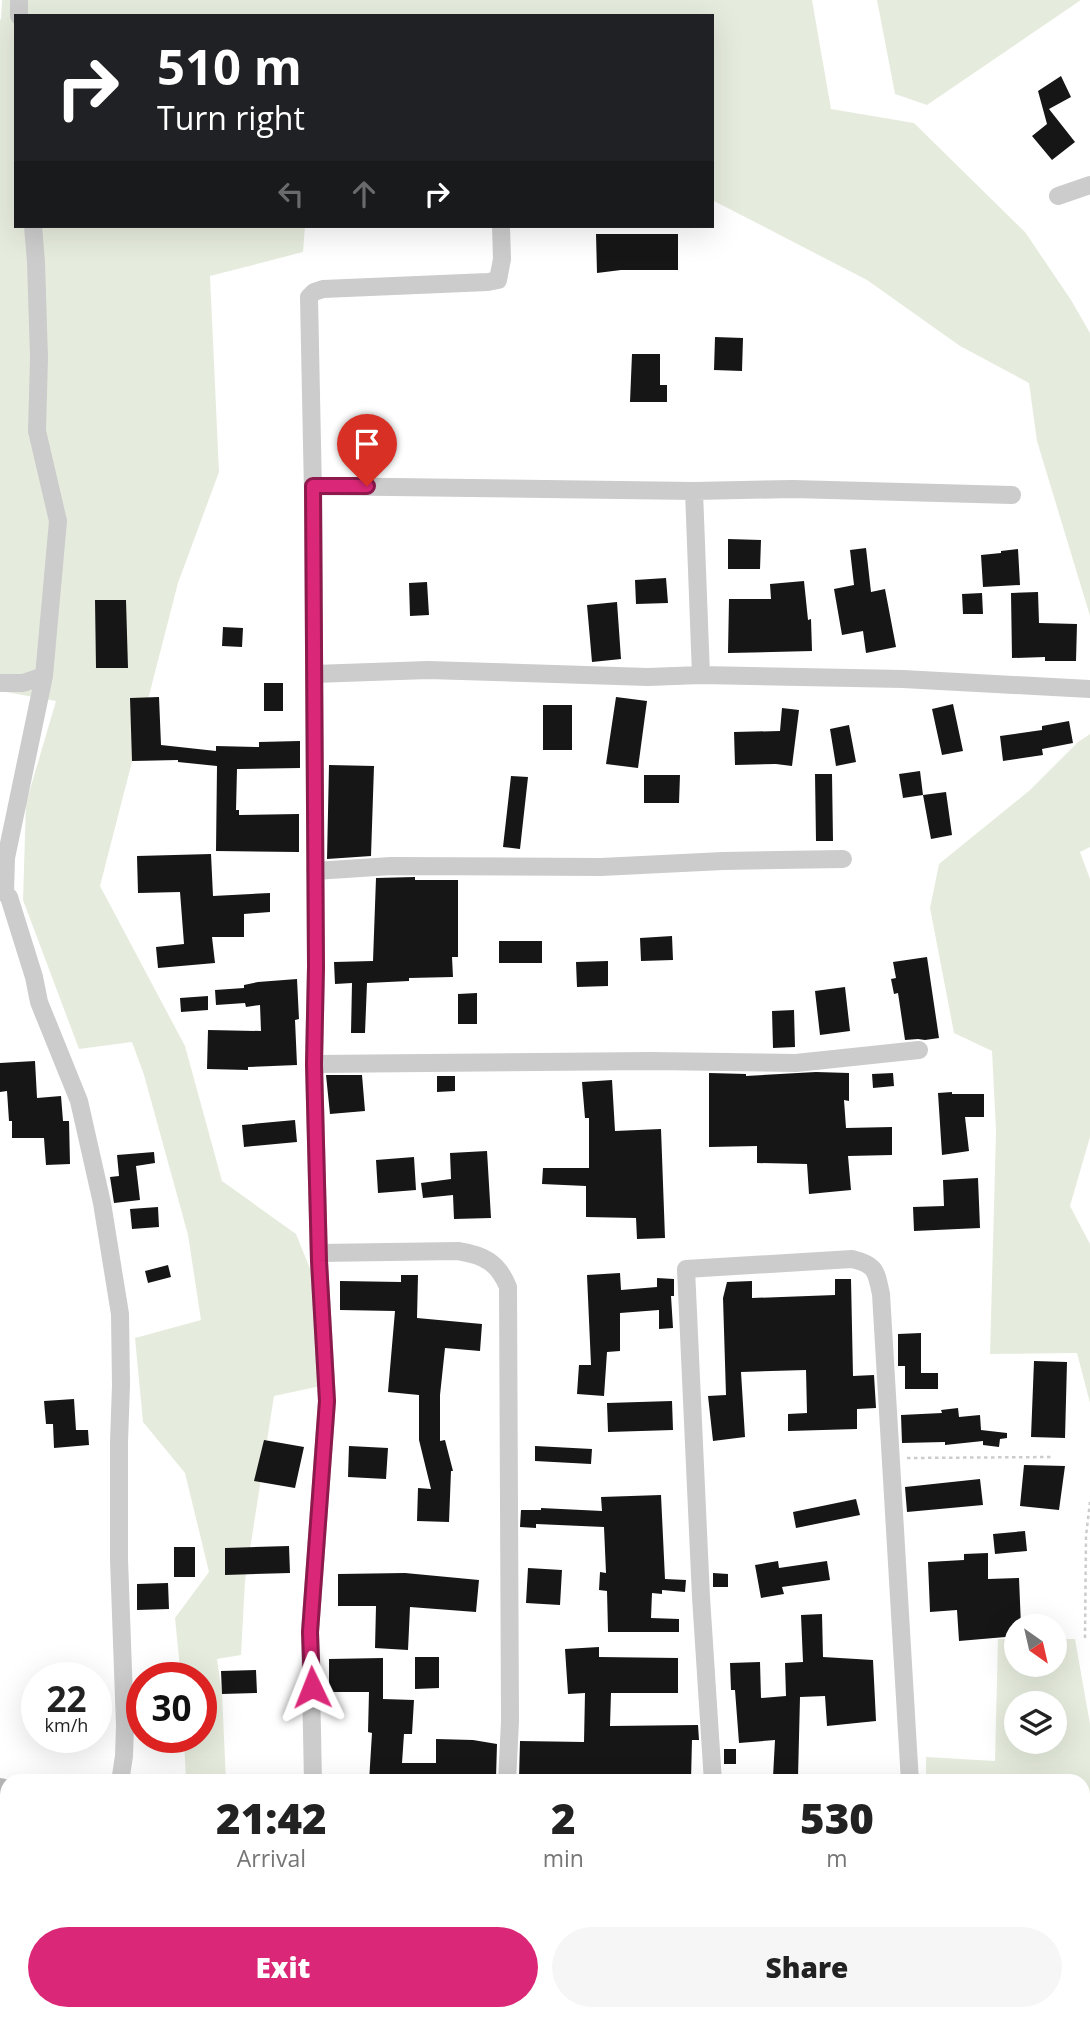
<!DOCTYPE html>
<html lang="en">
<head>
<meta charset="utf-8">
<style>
	:root { --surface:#fff; --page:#f6f6f6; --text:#222; --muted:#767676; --accent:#db2777 }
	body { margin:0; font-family:"Open Sans",sans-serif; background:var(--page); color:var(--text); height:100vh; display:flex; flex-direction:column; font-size:26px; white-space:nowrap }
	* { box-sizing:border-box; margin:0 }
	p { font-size:23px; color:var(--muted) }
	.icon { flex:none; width:38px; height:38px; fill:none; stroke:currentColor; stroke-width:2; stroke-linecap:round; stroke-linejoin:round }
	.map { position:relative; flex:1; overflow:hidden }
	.side { position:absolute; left:0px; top:1774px; width:1090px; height:247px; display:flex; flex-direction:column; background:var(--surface); border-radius:21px 21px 0 0; box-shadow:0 7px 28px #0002 }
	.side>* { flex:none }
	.banner { position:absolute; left:14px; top:14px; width:700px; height:214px; border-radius:0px; box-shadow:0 7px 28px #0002; background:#202124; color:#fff; overflow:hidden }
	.needle { width:46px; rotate:146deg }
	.buttons { position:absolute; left:1004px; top:1614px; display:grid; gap:14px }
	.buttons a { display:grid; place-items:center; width:63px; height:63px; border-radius:50%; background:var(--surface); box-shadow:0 7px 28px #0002; font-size:35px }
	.speed { position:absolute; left:21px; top:1662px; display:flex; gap:14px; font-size:35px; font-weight:700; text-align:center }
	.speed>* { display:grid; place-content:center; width:91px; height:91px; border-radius:50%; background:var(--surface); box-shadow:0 7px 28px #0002; line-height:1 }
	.speed small { font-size:18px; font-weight:400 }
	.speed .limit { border:10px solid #d22; background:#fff; color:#111 }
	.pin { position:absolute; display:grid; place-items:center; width:60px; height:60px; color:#fff; margin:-72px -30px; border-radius:50% 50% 50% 0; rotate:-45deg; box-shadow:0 0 7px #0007 }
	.pin .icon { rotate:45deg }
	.me { position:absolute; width:77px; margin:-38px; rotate:358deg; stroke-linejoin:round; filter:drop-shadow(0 0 5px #0008) }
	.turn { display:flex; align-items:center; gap:24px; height:147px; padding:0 28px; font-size:32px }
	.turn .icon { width:91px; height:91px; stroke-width:2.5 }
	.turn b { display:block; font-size:49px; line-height:60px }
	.lanes { display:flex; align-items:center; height:66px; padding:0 28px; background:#0003; justify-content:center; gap:35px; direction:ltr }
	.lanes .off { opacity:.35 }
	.eta { display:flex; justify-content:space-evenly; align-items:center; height:119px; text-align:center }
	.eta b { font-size:42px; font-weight:800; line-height:49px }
	.cta { display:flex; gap:14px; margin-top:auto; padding:14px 28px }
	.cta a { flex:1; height:80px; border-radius:42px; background:var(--accent); color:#fff; font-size:28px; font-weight:800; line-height:80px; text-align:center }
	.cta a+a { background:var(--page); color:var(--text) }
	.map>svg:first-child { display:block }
</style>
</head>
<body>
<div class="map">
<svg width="1090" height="2020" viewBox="0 0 1090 2020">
	<rect width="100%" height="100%" fill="#fff"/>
	<path fill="#e6ecdd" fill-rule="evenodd" d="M2,0H812L831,109L914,123L1025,232L1071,300L1090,333V616L1037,441L1029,383L960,346L867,280L712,200V16H16V226H305L303,252L210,276L219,472L178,583L100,886L185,1046L222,1181L296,1234L328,1313L335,1383L274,1396L245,1581L241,1655L217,1659L222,1694L226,1781H186L184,1738H201V1678H181L175,1618L209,1572L185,1473L143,1422L135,1338L201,1320L188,1235L144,1075L132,1042L79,1049L23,900L26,803L56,701L0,691V20L1,19Z
		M877,0H1081L927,105L895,94Z
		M1090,734V847L1080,852L1090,879V1137L1070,1206L1090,1244V1403L1077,1353L990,1354L996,1131L992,1051L954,1033L930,908L939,864L1030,790L1078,742Z
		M998,1639H1017V1664H1055V1639H1075L1090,1724V1979L1083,1995V1782L926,1781V1757L995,1761ZM1017,1703H1055V1741H1017Z
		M920,2014H1076L1073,2020H920Z"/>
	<path fill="#161616" d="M1061,76L1071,97L1049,109L1075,142L1052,160L1032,136L1047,124L1038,91Z
		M596,234H678V270H621L597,273Z
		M715,337L743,338L742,371L714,370Z
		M632,354H660V385H667V402H630Z
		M728,539L761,540L760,569H728Z
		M866,548L871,592L885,589L896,647L866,653L863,631L842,635L834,589L854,585L850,550Z
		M1018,549L1020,585L983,587L981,555L1001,553V551Z
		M666,578L668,603L636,604L635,580Z
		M804,581L808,620L811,619L812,651L728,653L729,599H771L770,584Z
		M427,582L429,615L410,616L409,583Z
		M1038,592L1039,623L1077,624L1076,661H1045V657L1012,658L1011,593Z
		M982,593L983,614H963L962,594Z
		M95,600H126L128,668H96Z
		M617,602L621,659L592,662L587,605Z
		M223,627L243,628L242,647L222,646Z
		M264,683H283V711H264Z
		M159,697L161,745L216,751V746L259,747V742L300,741V768L237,769L236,810H239V815L299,814V852L216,851L217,766L178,762V760L132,761L130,698Z
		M616,697L647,701L638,768L606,764Z
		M953,704L963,751L942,755L932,709Z
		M543,705H572V750H543Z
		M782,708L799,710L792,766L776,764L735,765L734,732L780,731Z
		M1069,721L1073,743L1042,749L1043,755L1003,761L1000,736L1042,730V726Z
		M849,725L856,762L836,766L830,729Z
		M329,765L374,766L371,856L327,859Z
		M920,771L923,795L903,798L899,774Z
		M815,774H832L833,841H816Z
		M644,775H680L679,803H644Z
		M511,776L528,777L520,849L503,847Z
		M946,792L952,835L931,839L923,795Z
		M211,854L213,896L270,893V912L244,914V937H212L215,963L158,968L156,947L184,944L180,892L138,893L137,856Z
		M415,877V880H458V957H452L453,977L409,978V981L367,983L365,1033H351L352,983L335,984L334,962L373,961L376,878Z
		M672,936L673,960L641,961L640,938Z
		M499,941H542V963H499Z
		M927,957L939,1038L925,1040L918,1039L905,1040L898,993L894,994L891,979L896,978L893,962Z
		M608,961V986L577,987L576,962Z
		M297,979L299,1019L295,1020L297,1065L248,1067V1070L207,1069L208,1030L261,1031L260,1005L246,1007L245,1003L216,1005L215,990L244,988V985L258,982Z
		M845,987L850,1031L820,1035L815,991Z
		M477,993V1024H458V994Z
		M208,996V1010L181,1012L180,998Z
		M794,1010L795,1047L773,1048L772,1011Z
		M35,1061L37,1098L61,1096L63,1121H69L70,1164L46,1165L44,1138H12V1121H9L7,1091L0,1092V1063Z
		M816,1072L849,1073V1101L844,1100L846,1128L892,1127V1155L848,1156L851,1190L809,1194L807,1164L757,1163V1146L709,1147V1073L746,1074V1076Z
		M893,1073L894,1086L873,1088L872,1074Z
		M326,1075H362L365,1111L330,1114Z
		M437,1076H455V1091L437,1092Z
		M612,1080L615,1131L661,1129L665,1238L637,1239L636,1218L586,1217V1186L542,1184L543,1168H589V1118H585L582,1082Z
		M952,1092V1094H984V1117H965L969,1151L942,1155L938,1093Z
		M295,1120L297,1142L244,1147L242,1125Z
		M487,1151L491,1218L454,1219L453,1195L423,1198L421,1183L451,1179L450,1153Z
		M154,1152L155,1163L136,1166L140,1200L114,1203L110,1177L119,1176L117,1155Z
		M414,1157L416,1190L378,1193L376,1160Z
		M978,1178L980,1228L914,1231L913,1207L944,1206L943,1180Z
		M158,1207L159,1227L132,1229L130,1209Z
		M168,1265L171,1277L148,1283L145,1271Z
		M620,1273L621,1290L657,1287V1278L674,1279V1296H671L673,1328L659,1329V1310L620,1313V1351L607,1352L604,1396L577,1394L579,1365H591L587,1275Z
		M401,1275H418L417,1318L482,1324L480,1351L445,1348L440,1395V1441L445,1440L453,1471H451L449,1522L417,1521L418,1488L431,1489L419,1440V1395L388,1392L395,1311L340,1310V1281L401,1282Z
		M835,1279H851L853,1376L874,1375L876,1408L857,1409V1429L788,1431V1414L807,1413L806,1370L741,1372L745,1437L713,1441L708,1396L726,1395L723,1298L727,1282L752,1281V1298L835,1295Z
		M921,1333V1373H938V1389H905V1366H898V1334Z
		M1034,1361L1067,1362L1065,1438L1031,1437Z
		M74,1399L76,1430H88L89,1445L54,1448L53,1424H46L44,1401Z
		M672,1401L673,1430L608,1432L607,1403Z
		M958,1408L959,1417L980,1415L981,1430L1007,1433V1438L1000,1439L999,1447L983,1445V1441L945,1445V1442L902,1443L901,1415L942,1413L941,1410Z
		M264,1440L304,1447L295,1488L254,1481Z
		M349,1446L388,1448L386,1479L348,1477Z
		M535,1446L592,1449L591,1464L535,1461Z
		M1024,1465L1065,1466L1059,1510L1020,1506Z
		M980,1479L983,1505L907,1512L905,1487Z
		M661,1495L665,1579L686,1580L685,1592L662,1590V1594L652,1593L651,1618L679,1619V1632H608L607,1591L599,1590L600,1572L606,1573L604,1527L536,1524V1528L520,1527L521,1510H541V1508L602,1511L601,1497Z
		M856,1499L860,1515L796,1528L793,1512Z
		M1025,1531L1027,1551L995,1554L993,1534Z
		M289,1546L290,1573L225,1575V1548Z
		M174,1547H195V1577H174Z
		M988,1553V1579L1019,1578L1021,1626H1017V1636L959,1641L957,1610L930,1612L928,1562L964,1560V1554Z
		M778,1561L779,1568L827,1561L830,1580L782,1587L784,1594L761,1598L755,1565Z
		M528,1568L562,1570L560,1605L526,1603Z
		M405,1573L479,1580L476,1612L410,1607L408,1650L375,1648L376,1606H338V1574Z
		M713,1573L728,1574V1587H713Z
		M168,1583L169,1609L137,1610V1584Z
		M822,1614L823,1657L873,1660L876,1721L827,1726L825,1696L800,1697L798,1777H773L775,1740L739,1743L735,1690H731L730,1663L760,1662L761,1698L786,1696L785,1663L803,1662L801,1615Z
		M599,1647V1657L678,1658V1693H611L610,1726L698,1725L699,1740H692L691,1780L519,1779L520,1741L584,1742L585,1693L568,1694L565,1649Z
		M415,1657H439V1688L415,1689Z
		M383,1658V1699L414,1700L412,1734H404L402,1763H436V1739L473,1740L497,1744L496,1778H401V1782H369L372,1733L368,1732L369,1692H329V1659Z
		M256,1670L257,1693L222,1694L221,1671Z
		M724,1749H736V1764H724Z"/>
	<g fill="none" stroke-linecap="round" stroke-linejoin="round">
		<path stroke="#ccc" stroke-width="2.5" stroke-dasharray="3.5 3.5" stroke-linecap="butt" d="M907,1458L1051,1457
			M1085,1638L1086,1536L1090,1502"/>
		<path stroke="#ccc" stroke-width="18" d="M19,0V16
			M1058,196L1090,185
			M313,486L694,491L793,489L1012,495
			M694,491L701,675
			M314,674L428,670L648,677L701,675L903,679L1090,689
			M0,683H23L44,676
			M315,871L391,866L601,867L723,861L843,859
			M0,888L9,897L34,977L39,1002L79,1101L102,1203L120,1314L121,1385L119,1442V1559L125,1726L124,1756L120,1782
			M5,892L6,858L44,676L58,521L37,431L39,358L36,262L33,226
			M314,1064L651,1061L796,1063L919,1050
			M319,1253L458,1251C483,1255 498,1262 508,1287L510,1721L507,1782
			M313,1782L310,1632L327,1401L319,1261L314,1064L316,967L313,493L309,297L314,292L323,289L488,282L498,280L502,259L501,226
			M713,1782L701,1597L686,1269L852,1259C877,1265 876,1272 881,1294L910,1782
			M43,2020L45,2014
			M229,2020L232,2014
			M514,2020L517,2014
			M722,2020V2014
			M917,2020V2014"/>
		<path stroke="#b9b9b9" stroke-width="26" d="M0,1791L7,1793
			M549,2014L559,2020"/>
	</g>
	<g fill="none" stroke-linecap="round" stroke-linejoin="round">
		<g stroke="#8e194d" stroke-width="18">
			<path id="route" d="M312,1687L310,1632L327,1401L319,1261L314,1064L316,967L313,486H367"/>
		</g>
		<use href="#route" stroke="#db2777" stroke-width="12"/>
	</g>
</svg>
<div class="buttons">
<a><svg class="needle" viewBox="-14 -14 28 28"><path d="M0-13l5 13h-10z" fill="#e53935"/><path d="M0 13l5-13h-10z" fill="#767676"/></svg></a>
<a><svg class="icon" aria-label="layers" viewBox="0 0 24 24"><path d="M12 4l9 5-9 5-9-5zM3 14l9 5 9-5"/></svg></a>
</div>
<div class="speed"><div>22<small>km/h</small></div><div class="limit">30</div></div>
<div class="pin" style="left:367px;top:486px;background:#d93025"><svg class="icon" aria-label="arrive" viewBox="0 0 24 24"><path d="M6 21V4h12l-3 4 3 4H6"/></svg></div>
<svg class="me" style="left:312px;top:1687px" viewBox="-20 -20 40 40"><path d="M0-17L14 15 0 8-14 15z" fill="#db2777" stroke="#fff" stroke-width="4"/></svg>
<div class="banner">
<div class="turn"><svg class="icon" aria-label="right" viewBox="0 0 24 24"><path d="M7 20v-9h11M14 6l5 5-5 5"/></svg><div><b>510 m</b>Turn right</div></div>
<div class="lanes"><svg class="icon off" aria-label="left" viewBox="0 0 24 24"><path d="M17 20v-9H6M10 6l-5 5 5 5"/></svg><svg class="icon off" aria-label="ahead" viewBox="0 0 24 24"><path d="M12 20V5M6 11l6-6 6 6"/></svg><svg class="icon" aria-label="right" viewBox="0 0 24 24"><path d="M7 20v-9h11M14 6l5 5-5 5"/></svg></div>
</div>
<section class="side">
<div class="eta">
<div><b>21:42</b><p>Arrival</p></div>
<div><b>2</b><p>min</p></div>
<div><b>530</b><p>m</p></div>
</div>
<div class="cta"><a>Exit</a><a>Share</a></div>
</section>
</div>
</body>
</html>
